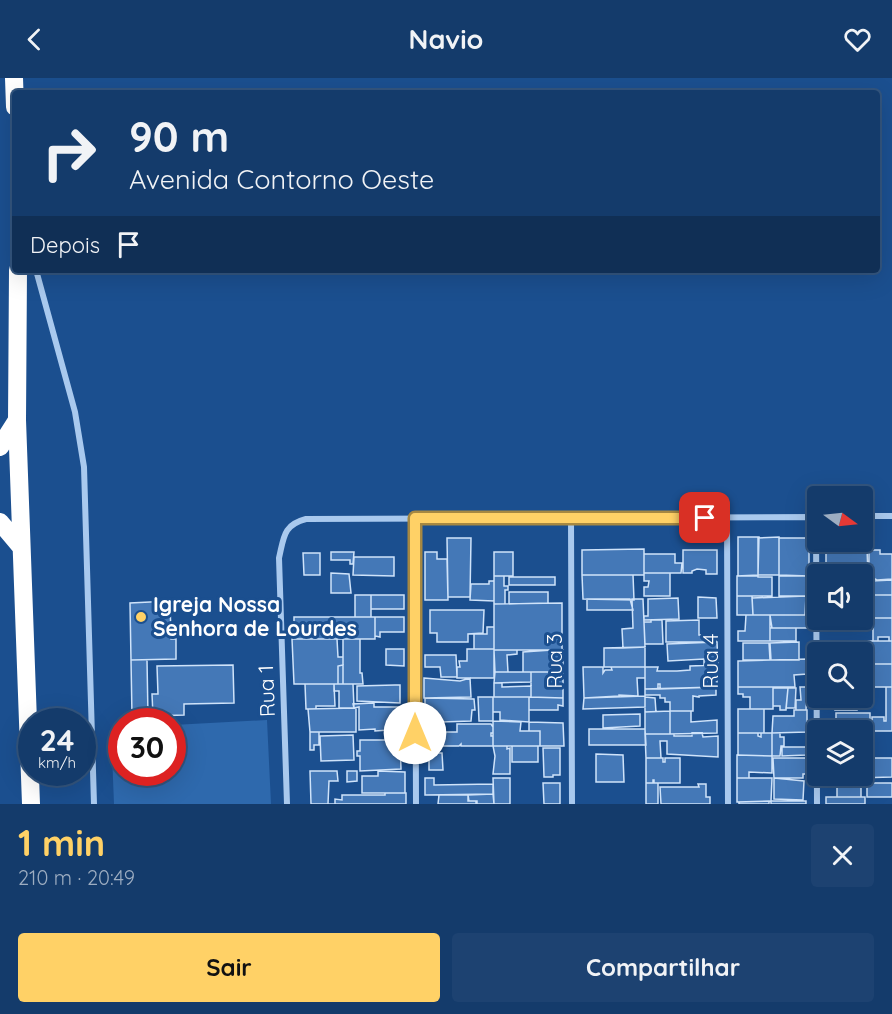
<!DOCTYPE html>
<html lang="pt">
<head>
<meta charset="utf-8">
<style>
	:root { --surface:#143b6b; --page:#1d4271; --text:#f1f3f6; --muted:#9dadc1; --line:#33557e; --accent:#ffd166 }
	body { margin:0; font-family:Quicksand,sans-serif; background:var(--page); color:var(--text); height:100vh; display:flex; flex-direction:column; font-size:22px; white-space:nowrap }
	* { box-sizing:border-box; margin:0 }
	p { font-size:20px; color:var(--muted) }
	.icon { flex:none; width:33px; height:33px; fill:none; stroke:currentColor; stroke-width:2; stroke-linecap:round; stroke-linejoin:round }
	.map { position:relative; height:726px; overflow:hidden }
	.panel { display:flex; flex-direction:column; background:var(--surface); flex:1 }
	.panel>* { flex:none }
	.hud { position:absolute; left:12px; top:12px; width:868px; height:183px; border-radius:6px; box-shadow:0 6px 24px #0002,0 0 0 2px var(--line); background:#143b6b; color:var(--text); overflow:hidden }
	.needle { width:39px; rotate:105deg }
	.controls { position:absolute; left:807px; top:408px; display:grid; gap:12px }
	.controls a { display:grid; place-items:center; width:66px; height:66px; border-radius:6px; background:var(--surface); box-shadow:0 6px 24px #0002,0 0 0 2px var(--line); font-size:30px }
	.speed { position:absolute; left:18px; top:630px; display:flex; gap:12px; font-size:30px; font-weight:700; text-align:center }
	.speed>* { display:grid; place-content:center; width:78px; height:78px; border-radius:50%; background:var(--surface); box-shadow:0 6px 24px #0002,0 0 0 2px var(--line); line-height:1 }
	.speed small { font-size:15px; font-weight:400 }
	.speed .limit { border:9px solid #d22; background:#fff; color:#111 }
	.pin { position:absolute; display:grid; place-items:center; width:51px; height:51px; color:#fff; margin:-26px; border-radius:12px; box-shadow:0 3px 9px #0006 }
	.me { position:absolute; width:66px; margin:-33px; rotate:0deg; stroke-linejoin:round; filter:drop-shadow(0 0 4px #0008) }
	.turn { display:flex; align-items:center; gap:21px; height:126px; padding:0 18px; font-size:27px }
	.turn .icon { width:78px; height:78px; stroke-width:2.5 }
	.turn b { display:block; font-size:42px; line-height:51px }
	.then { display:flex; align-items:center; height:57px; padding:0 18px; background:#0003; gap:12px; font-size:22px }
	.round { display:grid; place-items:center; flex:none; width:63px; height:63px; border-radius:6px; background:var(--page) }
	.head { display:flex; align-items:center; justify-content:space-between; height:102px; padding:0 18px }
	h1 { font-size:36px; font-weight:700; line-height:45px; color:var(--accent) }
	.action { display:flex; gap:12px; margin-top:auto; padding:12px 18px }
	.action a { flex:1; height:69px; border-radius:6px; background:var(--accent); color:#111; font-size:24px; font-weight:700; line-height:69px; text-align:center }
	.action a+a { background:var(--page); color:var(--text) }
	header { display:flex; justify-content:space-between; align-items:center; height:78px; padding:0 18px; background:var(--surface); font-size:27px; font-weight:700 }
	.map>svg:first-child { display:block }
</style>
</head>
<body>
<header><svg class="icon" aria-label="back" viewBox="0 0 24 24"><path d="M15 5l-7 7 7 7"/></svg>Navio<svg class="icon" aria-label="heart" viewBox="0 0 24 24"><path d="M12 20l-8-8c-3-5 5-10 8-4 3-6 11-1 8 4z"/></svg></header>
<div class="map">
<svg width="892" height="726" viewBox="0 0 892 726">
	<rect width="100%" height="100%" fill="#1b4f8f"/>
	<path fill="#2e69ad" d="M267,642L271,726H114L111,650H121L122,694H172L173,647Z"/>
	<path fill="#4478b7" stroke="#cfe3fa" stroke-width="1.5" d="M738,459H759L758,498H738Z
		M779,459V497H758V460Z
		M447,460H471L470,519H448Z
		M779,460H809V498L779,497Z
		M867,470L868,498L826,496V471Z
		M644,471V497H582V472Z
		M683,472H717V496H706V492L697,491L692,493V495H683Z
		M869,472H880V476H892V501L877,502L869,498Z
		M331,474H354L353,486H350V482H331Z
		M425,474H437V481H447L448,522H425Z
		M494,474H513V498H494Z
		M303,475H320V497H304Z
		M644,476H675V485H682L681,495H644Z
		M354,479H394V498L353,497Z
		M331,495L349,496L351,515H331Z
		M644,495H670V518H644V509H648L649,503H644Z
		M582,497H633L634,522L583,521Z
		M758,497V499H772V518H737V498Z
		M494,498H504V508H508V512H505V526H494Z
		M779,498H808L807,518H779Z
		M862,498H868V517H862Z
		M509,499H555V507H509Z
		M868,501H872V503L892,502V517H868Z
		M489,503H494V523L470,522L471,506H489Z
		M509,514H548V525L509,526Z
		M355,517H371V539H355Z
		M371,517H404V531H371Z
		M862,517H892V540H862Z
		M737,518H752L753,537H737Z
		M806,518L805,537H753L752,520Z
		M698,519L716,520L717,540H698Z
		M678,520L679,541L644,542V538H648V521Z
		M587,521H630L633,532H587Z
		M632,521H643L645,569L623,570L622,551L633,550Z
		M170,523L171,561H176V581L131,582L130,525Z
		M562,525V572H494V526Z
		M430,532H484L483,555L468,556V564H437V555H430Z
		M746,537H770V563H738V553H745Z
		M770,537H807V550H772Z
		M294,539H375V561H294Z
		M375,539H404V554H380V559L375,558Z
		M873,540H892V563H889V559H878V563H873Z
		M651,542H662L663,566H645L644,544H651Z
		M699,542V557H716V564H666V543Z
		M829,542H858V551H831Z
		M487,549H494V571H474V556H487Z
		M770,550H796V563H770Z
		M292,561H337L338,579H343V587L338,588V606H294Z
		M343,561H360V595H362L363,606H343Z
		M828,563H892V586H862V574H831V573L828,572Z
		M717,564L718,587H704V581L668,583L667,566Z
		M799,564V582H771L770,565Z
		M743,565H769L770,582H743Z
		M645,569V589H604V570Z
		M386,571H404V588L386,587Z
		M467,571H494V600H457V589H460L459,583H467Z
		M494,572H517V576L507,577L508,594H495Z
		M552,572H563V594H523V574Z
		M425,577H456L457,599H441L440,589H425Z
		M807,581V596L794,597L795,609H738V583Z
		M131,582H147L148,638H132Z
		M862,586H892V609H862Z
		M233,587L234,625L184,626V637L153,638L152,616H158L157,588Z
		M343,587V606H338V588Z
		M717,587V609L660,611V606H658V611H645V589H658L657,593H677L690,592V588Z
		M583,589H603V595L605,592H612L611,589H645V600H637L638,618L619,617V618L584,620Z
		M495,594H531V604L494,605Z
		M531,594H563V620L531,619Z
		M424,600L460,603L470,600L471,619L424,620Z
		M494,605H502V609L531,608V619H494Z
		M305,606H334L335,628H316V631H306Z
		M334,606H353L354,630H339V613H334Z
		M395,607H400V625L357,623V608Z
		M716,609V617L699,618V619L693,618V633H670V624H665V620H660V617H645V611Z
		M738,609H773V631H750V619H743V616H738Z
		M800,609H807L806,632H796V622H801Z
		M886,609H892V653H872V639H884V643H886Z
		M773,610H788L786,632H780V628H773Z
		M788,610H796L795,630H786Z
		M645,618V629L583,631L584,620Z
		M478,619H493V643H479Z
		M493,619H529V644L500,642V634H493Z
		M529,619L563,620V628L558,627V632H529Z
		M645,619L655,620L656,634H645Z
		M425,620L474,621L475,632H472L471,643L441,644V640L440,644H425Z
		M829,620H857V632H835V620Z
		M374,625V629H404V639H392L395,643H403V651L375,653V651L359,652V629L354,630L353,626Z
		M356,630V654H310L308,631Z
		M738,631H764V655H738Z
		M794,632H807V654L772,655L773,638H794Z
		M670,633H691V644L717,642V655L670,656Z
		M670,633V656H645V634Z
		M836,635H870V653L852,652V650H850V652H836Z
		M640,636V648L603,650V637Z
		M493,643L521,644L520,653H540V668H493Z
		M529,644L563,645L564,668H540V653H529Z
		M457,646H491L493,649V655H491V658H493V668H461V666L459,668H433V654H457Z
		M589,651H645L646,667H589Z
		M310,654H319V667H314V672H310Z
		M692,655H702L703,659L718,658V679L667,676V663H660L661,680H646L645,656H674V658H692Z
		M738,655H758V658L761,659V655H772V678L738,677Z
		M772,655H780V659H784V668H781L780,678H772Z
		M353,657L354,682L321,683L320,658Z
		M360,662H400L401,691L360,693V678H357V673H360Z
		M493,668H507V671L510,670V696H493L495,678Z
		M512,668H538V684H512Z
		M782,669H806V677L782,678Z
		M543,670H560V697H553V699H544Z
		M429,675H442L443,692H429Z
		M596,676L623,677L624,704H596Z
		M737,677L772,678V695L749,694V700H737Z
		M646,680H663V684H665V680H680V705H654V702H653V705H646Z
		M773,680H807V696H803V700H774Z
		M862,680H892V699L856,700V698H862Z
		M310,693H337L338,703H329L328,726H336H311Z
		M347,693H357V703L347,704Z
		M378,693L405,694V715H362V698H378Z
		M425,700H434V707L493,706V716L425,717Z
		M493,700H510V726H494Z
		M737,700H772L771,723L737,724Z
		M774,700L804,703L803,722L774,721Z
		M543,705H560V726H544Z
		M646,705H658V726H646Z
		M837,705H861V719H837Z
		M867,705H892V719H867Z
		M698,706H706V719H710V726H661L660,709H699Z
		M385,715H406V726H335V721L342,722V717H385Z
		M493,716L494,726H477V723H468V717Z
		M439,717H468L469,723H476V726H438Z
		M826,719H865V726H826Z
		M769,723V726H739V724Z
		M771,723H806V726H771Z"/>
	<g fill="none" stroke-linecap="round" stroke-linejoin="round">
		<path stroke="#a9c9ee" stroke-width="6" d="M36,192L75,334L84,389L94,726
			M862,438H892
			M816,439L817,726
			M415,440L416,726
			M571,440L572,726
			M727,440L728,726
			M287,726L279,480C284,459 283,447 306,441L818,439"/>
		<path stroke="#fff" stroke-width="18" d="M14,0L15,29
			M18,192L17,342L31,726
			M0,369L17,342
			M0,444L21,469"/>
	</g>
	<g fill="none" stroke-linecap="round" stroke-linejoin="round">
		<g stroke="#a68842" stroke-width="15">
			<path id="route" d="M415,655V440H705"/>
		</g>
		<use href="#route" stroke="#ffd166" stroke-width="10"/>
	</g>
	<circle fill="#ffd166" stroke="#1b4f8f" stroke-width="2" cx="141" cy="539" r="6"/>
	<g text-anchor="middle" stroke-width="6" stroke-linejoin="round" paint-order="stroke">
		<g font-size="21" font-weight="bold" fill="#fff" stroke="#1b4f8f" text-anchor="start">
			<text x="153" y="534">Igreja Nossa<tspan x="153" dy="24">Senhora de Lourdes</tspan></text>
		</g>
		<g font-size="21" fill="#fff" stroke="#1b4f8f">
			<text transform="translate(555 583) rotate(-90)" y="7">Rua 3</text>
			<text transform="translate(711 583) rotate(-90)" y="7">Rua 4</text>
			<text transform="translate(267 613) rotate(-92)" y="7">Rua 1</text>
		</g>
	</g>
</svg>
<div class="controls">
<a><svg class="needle" viewBox="-14 -14 28 28"><path d="M0-13l5 13h-10z" fill="#e53935"/><path d="M0 13l5-13h-10z" fill="#9dadc1"/></svg></a>
<a><svg class="icon" aria-label="sound" viewBox="0 0 24 24"><path d="M4 9h4l5-4v14l-5-4H4zM17 9q2 3 0 6"/></svg></a>
<a><svg class="icon" aria-label="search" viewBox="0 0 24 24"><circle cx="10" cy="10" r="6"/><path d="M15 15l6 6"/></svg></a>
<a><svg class="icon" aria-label="layers" viewBox="0 0 24 24"><path d="M12 4l9 5-9 5-9-5zM3 14l9 5 9-5"/></svg></a>
</div>
<div class="speed"><div>24<small>km/h</small></div><div class="limit">30</div></div>
<div class="pin" style="left:705px;top:440px;background:#d93025"><svg class="icon" aria-label="arrive" viewBox="0 0 24 24"><path d="M6 21V4h12l-3 4 3 4H6"/></svg></div>
<svg class="me" style="left:415px;top:655px" viewBox="-20 -20 40 40"><circle r="19" fill="#fff"/><path d="M0-13L10 11 0 6-10 11z" fill="#ffd166"/></svg>
<div class="hud">
<div class="turn"><svg class="icon" aria-label="right" viewBox="0 0 24 24"><path d="M7 20v-9h11M14 6l5 5-5 5"/></svg><div><b>90 m</b>Avenida Contorno Oeste</div></div>
<div class="then">Depois<svg class="icon" aria-label="arrive" viewBox="0 0 24 24"><path d="M6 21V4h12l-3 4 3 4H6"/></svg></div>
</div>
</div>
<section class="panel">
<div class="head"><div><h1>1 min</h1><p>210 m · 20:49</p></div><a class="round"><svg class="icon" aria-label="close" viewBox="0 0 24 24"><path d="M6 6l12 12M18 6L6 18"/></svg></a></div>
<div class="action"><a>Sair</a><a>Compartilhar</a></div>
</section>
</body>
</html>
